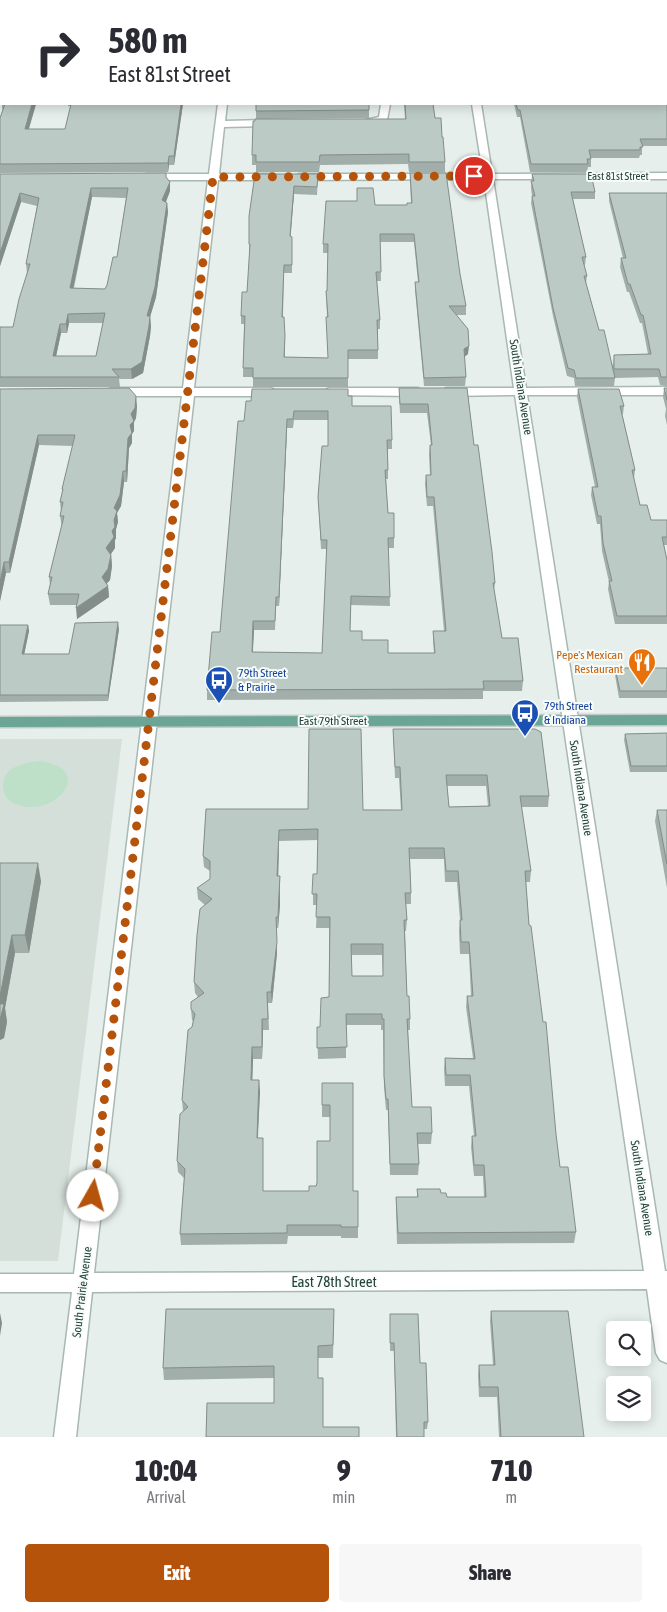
<!DOCTYPE html>
<html lang="en">
<head>
<meta charset="utf-8">
<style>
	:root { --surface:#fff; --page:#f7f7f7; --text:#2b2b33; --muted:#7c7c81; --accent:#b45309 }
	body { margin:0; font-family:"Asap Condensed",sans-serif; background:var(--page); color:var(--text); height:100vh; display:flex; flex-direction:column; font-size:19px; white-space:nowrap }
	* { box-sizing:border-box; margin:0 }
	p { font-size:16px; color:var(--muted) }
	.icon { flex:none; width:28px; height:28px; fill:none; stroke:currentColor; stroke-width:2; stroke-linecap:round; stroke-linejoin:round }
	.map { position:relative; height:1437px; overflow:hidden }
	.drawer { display:flex; flex-direction:column; background:var(--surface); flex:1 }
	.drawer>* { flex:none }
	.top-card { position:absolute; left:0px; top:0px; width:668px; height:105px; box-shadow:0 2px 12px #0003; background:#fff; color:var(--text); overflow:hidden }
	.controls { position:absolute; left:606px; top:1321px; display:grid; gap:10px }
	.controls a { display:grid; place-items:center; width:45px; height:45px; border-radius:5px; background:var(--surface); box-shadow:0 2px 12px #0003; font-size:25px }
	.pin { position:absolute; display:grid; place-items:center; width:42px; height:42px; color:#fff; margin:-21px; border:2px solid #fff; border-radius:50%; box-shadow:0 1px 5px #0007 }
	.me { position:absolute; width:55px; margin:-28px; rotate:7deg; stroke-linejoin:round; filter:drop-shadow(0 0 4px #0008) }
	.turn { display:flex; align-items:center; gap:18px; height:105px; padding:0 25px; font-size:22px }
	.turn .icon { width:65px; height:65px; stroke-width:2.5 }
	.turn b { display:block; font-size:35px; line-height:42px }
	.eta { display:flex; justify-content:space-evenly; align-items:center; height:85px; text-align:center }
	.eta b { font-size:30px; font-weight:800; line-height:35px }
	.button { display:flex; gap:10px; margin-top:auto; padding:10px 25px }
	.button a { flex:1; height:58px; border-radius:5px; background:var(--accent); color:#fff; font-size:20px; font-weight:800; line-height:58px; text-align:center }
	.button a+a { background:var(--page); color:var(--text) }
	.map>svg:first-child { display:block }
</style>
</head>
<body>
<div class="map">
<svg width="667" height="1437" viewBox="0 0 667 1437">
	<rect width="100%" height="100%" fill="#e6efeb"/>
	<path fill="#d4dfda" d="M0,739H122L58,1261H0Z"/>
	<path fill="#bfe0c8" d="M40,761C98,769 54,820 15,804C0,797 0,780 10,770C19,764 29,762 40,761Z"/>
	<g fill="none" stroke-linecap="round" stroke-linejoin="round">
		<g stroke="#a8b8b2" stroke-width="3">
			<path id="minor" d="M2,0H10V1H2Z
				M230,0H238V1H230Z
				M457,0H465V1H457Z
				M666,22H667V28H666Z
				M218,104H227L225,121L273,120L278,123L273,126L224,127L219,174H273L278,177L273,180H218L194,388H271L277,392L271,396H194L94,1273L644,1271L515,395L446,396L440,392L446,388H514L484,179L299,180L294,177L299,174H483L472,104H481L492,174L667,173V179H493L526,388L667,387V395H527L665,1271H667V1363L660,1360L656,1353L647,1289L92,1292L76,1437H54L72,1292H0V1274H74L182,396H111L105,392L111,388H183L208,180H146L141,177L146,174H209Z
				M381,104H390L387,120L376,125H361V121L379,117Z
				M329,388H418L424,392L418,396L325,395L323,392Z"/>
		</g>
		<g stroke="#c2cac8" stroke-width="3">
			<path id="major" d="M667,715V725L0,727V717Z"/>
		</g>
		<use href="#minor" fill="#fff" fill-rule="evenodd"/>
		<use href="#major" fill="#6aa596" fill-rule="evenodd"/>
	</g>
	<path fill="#a1aea9" fill-rule="evenodd" d="M497,0H656V1H497Z
		M667,30V146H642V155H640L639,158H591V167H588L587,172H530L520,117H517L514,104H666Z
		M2,104H36L29,129H65L71,106H68V104H183L174,165H169L168,172L0,173V118L3,109H2Z
		M404,104H433L435,118L442,137L445,162V172H409L408,164L320,165L319,172H256V165H252V155L405,119Z
		M369,110V118L256,119V111Z
		M410,173L460,274L466,306V315H456L468,354L464,357L466,377L465,386H424L415,290V282H418L414,242H380L381,281H377L380,320V329H378V359H348V387H253V377H243L244,324H241V316L247,292L250,252H249V244L255,174H318L317,195L294,194L290,236L292,237V273H284L283,317L285,344V357L328,358L327,317L326,291H327L328,253H323V244L375,205H407L411,203L410,181Z
		M0,174L166,178L170,182V191L166,202L167,203L168,212L156,297L150,317L151,326L150,336L143,373L132,379H119L120,387H0V327H13L27,273L26,264L37,206L21,202L0,266ZM92,197L126,198L117,257L107,285L105,289L74,288ZM69,323H103L96,356H56L61,333H67Z
		M532,174L595,192V199H573L586,257L585,265H584L587,276L586,283L599,330L613,366L614,355L648,354L642,323H640L629,292H627L620,267L621,258H623L609,201V193H667V386L660,385L658,377L615,378L614,386H575L574,378L567,376L553,316L531,203L532,196L531,188Z
		M399,388H467L474,445L495,583L494,590L502,638L523,681L522,691H483V699L207,700V690L220,632L244,421L348,396L352,406L392,440V449H388V479H386L388,513L394,538V548H388L390,606L351,605L350,631L362,640L388,653H434L433,640V631H444L433,506H427L425,484L426,475H430L429,454L430,445H431L427,413H400L399,397ZM294,420H328V446L318,497L321,549H327L322,653L253,652L254,630H275L276,606H279L287,428H293Z
		M664,388H667V425L665,416L666,409L663,397Z
		M0,389L137,406L136,418L134,422V431L132,434V443L129,448L127,482H124L121,506L117,513L118,522L116,529V538L115,540V548L111,554L112,566L110,580L106,584L108,586L109,597L77,619V605H50L48,594L50,585L49,577L62,527L60,516L61,511L60,502L62,493V489L73,446L39,445L10,573H6L0,601Z
		M578,389L624,406L623,414H622L635,470L634,478H633L640,505L651,520H667V545H664L667,560V624H615L608,589L609,582L602,551L600,524H597L591,495L592,487H595L577,397Z
		M0,625H28L29,631L24,654H69L119,629L108,701L0,702Z
		M615,668H667V698H619L615,675Z
		M393,729L549,796L548,807H521L531,871L530,882H526L529,925L560,1167L576,1232L574,1243L397,1244L396,1208V1197H417V1189L441,1193L447,1197H484L483,1176H474L471,1147L472,1136H474L469,1086H445L444,1069L445,1058H473L466,1007L467,996H471L469,954H460L459,931L460,920L457,882H445L444,859H410L411,893V904H406L407,920L406,931H405L407,996L410,1019V1030H408L410,1079L412,1107L432,1133L431,1144H418L419,1164L418,1175H390L388,1110H386L384,1087L383,1030H381V1025H346V1058L318,1059L317,1027H320L329,997V928H316L317,905H313V874H317L318,840L279,841L278,876H280V905L278,928H276L277,953L272,1003H268L269,1030H263L262,1059H253L252,1080L260,1091L258,1138H263V1191H309L316,1186L330,1141V1117H322V1083H353V1191H358V1238H341V1236H288L287,1244L181,1245L180,1234L184,1178L178,1172L177,1161L183,1112L182,1100L193,1021L192,1020L191,1009L198,997L195,993L194,982L205,905L198,899L197,888L210,879V871L204,867L203,856L206,809L401,810L399,778H395ZM447,786H486L488,806L449,807ZM351,955H382L383,976H352Z
		M667,733V772H630L624,740L625,734Z
		M657,810H667V888L655,821Z
		M0,863L41,881L29,953H15L5,1008L7,1022L4,1038L0,1040Z
		M166,1309H334L333,1358H318V1378H323V1427H359V1437H206L207,1403H274V1378L164,1380L163,1368Z
		M491,1311L584,1437H499L497,1397H479L478,1375L479,1365H493L490,1321Z
		M390,1314L420,1363L428,1422L427,1429H424V1437H396L394,1351H390Z"/>
	<path fill="#838d89" d="M32,104H36L26,138L25,129Z
		M181,104H183L174,165V156Z
		M169,156V165L168,172V163Z
		M170,182V191L163,209L162,200Z
		M294,186V194L290,244V236Z
		M91,188L92,197L71,298L70,288Z
		M20,193L21,202L0,266V253Z
		M167,203L168,212L156,297L150,317L151,326L150,336L143,373L132,379L131,369L147,316Z
		M68,314L69,323L67,333L66,324Z
		M60,324L61,333L54,366L53,356Z
		M469,346L468,354L463,358L464,349Z
		M136,396L137,406L136,418L134,422V431L132,434V443L129,448L127,482L126,471L128,438L130,425L131,414Z
		M287,419V428L279,606V597Z
		M38,435L39,445L10,573L9,562Z
		M123,471L124,482L121,506L117,513L118,522L116,529V538L115,540V548L108,558L106,548L112,531L114,520V508Z
		M111,555L112,566L110,580L103,588L102,577Z
		M4,562L6,573L0,601V583Z
		M108,586L109,597L77,619L76,608Z
		M253,621L254,630L252,662V652Z
		M118,622L119,629L108,701V695Z
		M28,625L29,631L23,660L22,654Z
		M279,830V841L278,887L277,876Z
		M38,863L41,881L29,953L25,935Z
		M280,876V905L278,928V917Z
		M12,935L15,953L5,1008L7,1022L4,1038L0,1040V996Z
		M277,942V953L272,1003L271,992Z
		M262,1019L263,1030L262,1059Z
		M252,1047L253,1059L252,1091L251,1080Z
		M259,1080L260,1091L257,1149V1138Z
		M0,1313L2,1323L0,1336Z"/>
	<path fill="#bbcac4" stroke="#838d89" fill-rule="evenodd" d="M41,0H136V1H41Z
		M172,0H195V1H172Z
		M266,0H426L427,1H266Z
		M498,0H541V1H499Z
		M581,0H656V1H581Z
		M666,28L667,30V139H640L643,147H640V150H589L591,159H587L588,164H531L520,110H518L516,104H666Z
		M5,104H32L25,129H65L71,104H181L174,156H169L168,163L0,164V118Z
		M256,104H369V110L256,111Z
		M405,104H433L435,118H441L442,137H443L445,162H409V154L320,155L319,162H256V155H252L253,121H255V119H406Z
		M166,173V177L170,182L162,200L167,203L155,287L147,316H150L149,326L142,362L131,369H112L119,377H0V327H13L19,299L30,264H26L39,198L20,193L0,253V174ZM91,188H128L117,257H113L107,285L105,289L70,288ZM105,313L96,356H53L60,324H66L68,314Z
		M410,173H446L460,274L466,306H449L468,329L469,346L464,349L466,377L424,378L415,282H419L414,234H380L381,272H376L380,320H377L378,350H348V378H253V368H243L245,316H241L242,292H247L250,244H249V216L255,174H318L317,187L294,186L290,236L292,237V265H284L282,317H284L285,336L284,357L328,358L326,317H328L326,291H327L328,244H323L326,201H357V188H373L375,205H407V203H412Z
		M532,174H591L595,192H571L586,257H582L587,276H584L599,330H604L615,378H576L574,370L568,368L553,308L532,196H535L531,181H534Z
		M609,193H667V377H661L659,369H614V355L651,354L643,315H641L630,284H628L621,258H626Z
		M129,388L136,396L135,408L131,414L134,421L130,425L132,433L128,438L126,471H123L120,495L114,508L117,511L114,520L115,527L112,531L114,537L106,548L111,555L108,569L102,577L108,586L76,608L79,594H48L52,577H49L64,516H60L63,502H60L63,489H62L75,435H38L9,562H4L0,583V389Z
		M399,388H467L474,445H478L492,552L495,583H493L502,638H518L523,681H483L484,689L207,690L212,632H220L238,421H244L246,401H251L252,389H348V396H352V406H391L392,440H387L388,470H385L388,513H394V538H388L390,597L351,596L350,631H362V640H388V653H435L433,631H446L434,497H427L426,475H431L430,445H432L428,404H400ZM294,411H328V446H322L318,497L321,540H327L322,653L252,652L253,621H275L276,597H279L287,419H293Z
		M664,388H667V400Z
		M578,389H619L624,406H620L635,470H632L640,505H647L651,520H667V537H662L667,560V616H617L609,581H612L603,543L601,516H598L592,487H598Z
		M118,622L108,695H0V625H28L22,654H69L75,623Z
		M615,668H667V691H620Z
		M309,729H361L363,810H402L400,767H395L393,729H535L541,732L549,796H520L531,871H525L529,925L531,926L543,1022H546L556,1134L560,1167H568L576,1232L398,1233L396,1197H418L417,1189H440L441,1193H446L447,1197H486L484,1165H474L472,1136H476L470,1075H446L445,1058L475,1059L467,996H473L469,942H461L460,920H462L458,871H446L444,848H409L411,893H405L407,920H404L407,996H409L410,1019H407L412,1107H431L432,1133H417L419,1164H390L388,1099H386L384,1076V1019H382V1014H346L347,1047L317,1048V1027H320L321,998L329,997L330,917H316L317,894H312L313,874H317L318,829L279,830L277,876H280L279,894L278,917H276L277,942L271,992H267L268,1019H262V1047H252L251,1080H259L257,1138H263V1191H309V1186H316L317,1183V1141H330V1105H322V1083H353V1191H358V1227H341V1225H287V1233L180,1234L185,1169L177,1161L180,1114L188,1107L182,1100L188,1030L192,1027L195,1014L191,1009V1002L204,993L194,982L197,935L200,909L212,899L197,888L210,879V861L203,856L206,809H308ZM446,775H487L490,806L449,807ZM351,944H383V976H352Z
		M667,733V766H631L625,734Z
		M657,810H667V864Z
		M0,863H38L25,935H12L0,996Z
		M0,1004H4L0,1020Z
		M166,1309H334L333,1345L318,1346V1378H323V1427H359V1437H206L207,1403H274V1366L163,1368Z
		M491,1311H568L584,1437H501L498,1387H480L479,1365H495Z
		M390,1314H418L420,1363H426L428,1422H424V1437H397L394,1343H390Z"/>
	<g fill="none" stroke-linecap="round" stroke-linejoin="round">
		<path stroke="#b45309" stroke-width="9" stroke-dasharray="0 16.2" d="M93,1196L213,177L474,176"/>
	</g>
	<defs>
		<g id="restaurant-pin" transform="scale(1.4375)"><path d="M0 17L-7.5 6A9.5 9.5 0 1 1 7.5 6Z" fill="#e8710a" stroke="#f7fbf9"/><path d="M-5-6h1v4h1v-4h1v4h1v-4h1v5L-1.5 .5V6h-2V.5L-5-1ZM5-6V6H3V1.5H1.5Q1.5-4 5-6Z" fill="#fff"/></g>
		<g id="bus-pin" transform="scale(1.4375)"><path d="M0 17L-7.5 6A9.5 9.5 0 1 1 7.5 6Z" fill="#1a4fb4" stroke="#f7fbf9"/><path d="M-5-6H5V4H4V6H2V4H-2V6H-4V4H-5ZM-3.5-4V0h7V-4ZM-3.5 1.2v1.5H-2V1.2ZM2 1.2v1.5H3.5V1.2Z" fill="#fff"/></g>
	</defs>
	<g fill-rule="evenodd">
		<use href="#restaurant-pin" x="642" y="662"/>
		<use href="#bus-pin" x="219" y="680"/>
		<use href="#bus-pin" x="525" y="713"/>
	</g>
	<g text-anchor="middle" stroke-width="4" stroke-linejoin="round" paint-order="stroke">
		<g font-size="11" fill="#24423a" stroke="#f7fbf9">
			<text x="618" y="180">East 81st Street</text>
		</g>
		<g font-size="12" fill="#24423a" stroke="#f7fbf9">
			<text transform="translate(521 387) rotate(81)" y="4">South Indiana Avenue</text>
			<text x="333" y="725">East 79th Street</text>
			<text transform="translate(581 788) rotate(81)" y="4">South Indiana Avenue</text>
			<text transform="translate(642 1188) rotate(81)" y="4">South Indiana Avenue</text>
			<text transform="translate(82 1292) rotate(-83)" y="4">South Prairie Avenue</text>
		</g>
		<g font-size="12" fill="#c56008" stroke="#f7fbf9" text-anchor="end">
			<text x="623" y="659">Pepe's Mexican<tspan x="623" dy="14">Restaurant</tspan></text>
		</g>
		<g font-size="12" fill="#164399" stroke="#f7fbf9" text-anchor="start">
			<text x="238" y="677">79th Street<tspan x="238" dy="14">&amp; Prairie</tspan></text>
			<text x="544" y="710">79th Street<tspan x="544" dy="14">&amp; Indiana</tspan></text>
		</g>
		<g font-size="15" fill="#24423a" stroke="#f7fbf9">
			<text x="334" y="1287">East 78th Street</text>
		</g>
	</g>
</svg>
<div class="controls">
<a><svg class="icon" aria-label="search" viewBox="0 0 24 24"><circle cx="10" cy="10" r="6"/><path d="M15 15l6 6"/></svg></a>
<a><svg class="icon" aria-label="layers" viewBox="0 0 24 24"><path d="M12 4l9 5-9 5-9-5zM3 14l9 5 9-5"/></svg></a>
</div>
<div class="pin" style="left:474px;top:176px;background:#d93025"><svg class="icon" aria-label="arrive" viewBox="0 0 24 24"><path d="M6 21V4h12l-3 4 3 4H6"/></svg></div>
<svg class="me" style="left:93px;top:1196px" viewBox="-20 -20 40 40"><circle r="19" fill="#fff"/><path d="M0-13L10 11 0 6-10 11z" fill="#b45309"/></svg>
<div class="top-card">
<div class="turn"><svg class="icon" aria-label="right" viewBox="0 0 24 24"><path d="M7 20v-9h11M14 6l5 5-5 5"/></svg><div><b>580 m</b>East 81st Street</div></div>
</div>
</div>
<section class="drawer">
<div class="eta">
<div><b>10:04</b><p>Arrival</p></div>
<div><b>9</b><p>min</p></div>
<div><b>710</b><p>m</p></div>
</div>
<div class="button"><a>Exit</a><a>Share</a></div>
</section>
</body>
</html>
